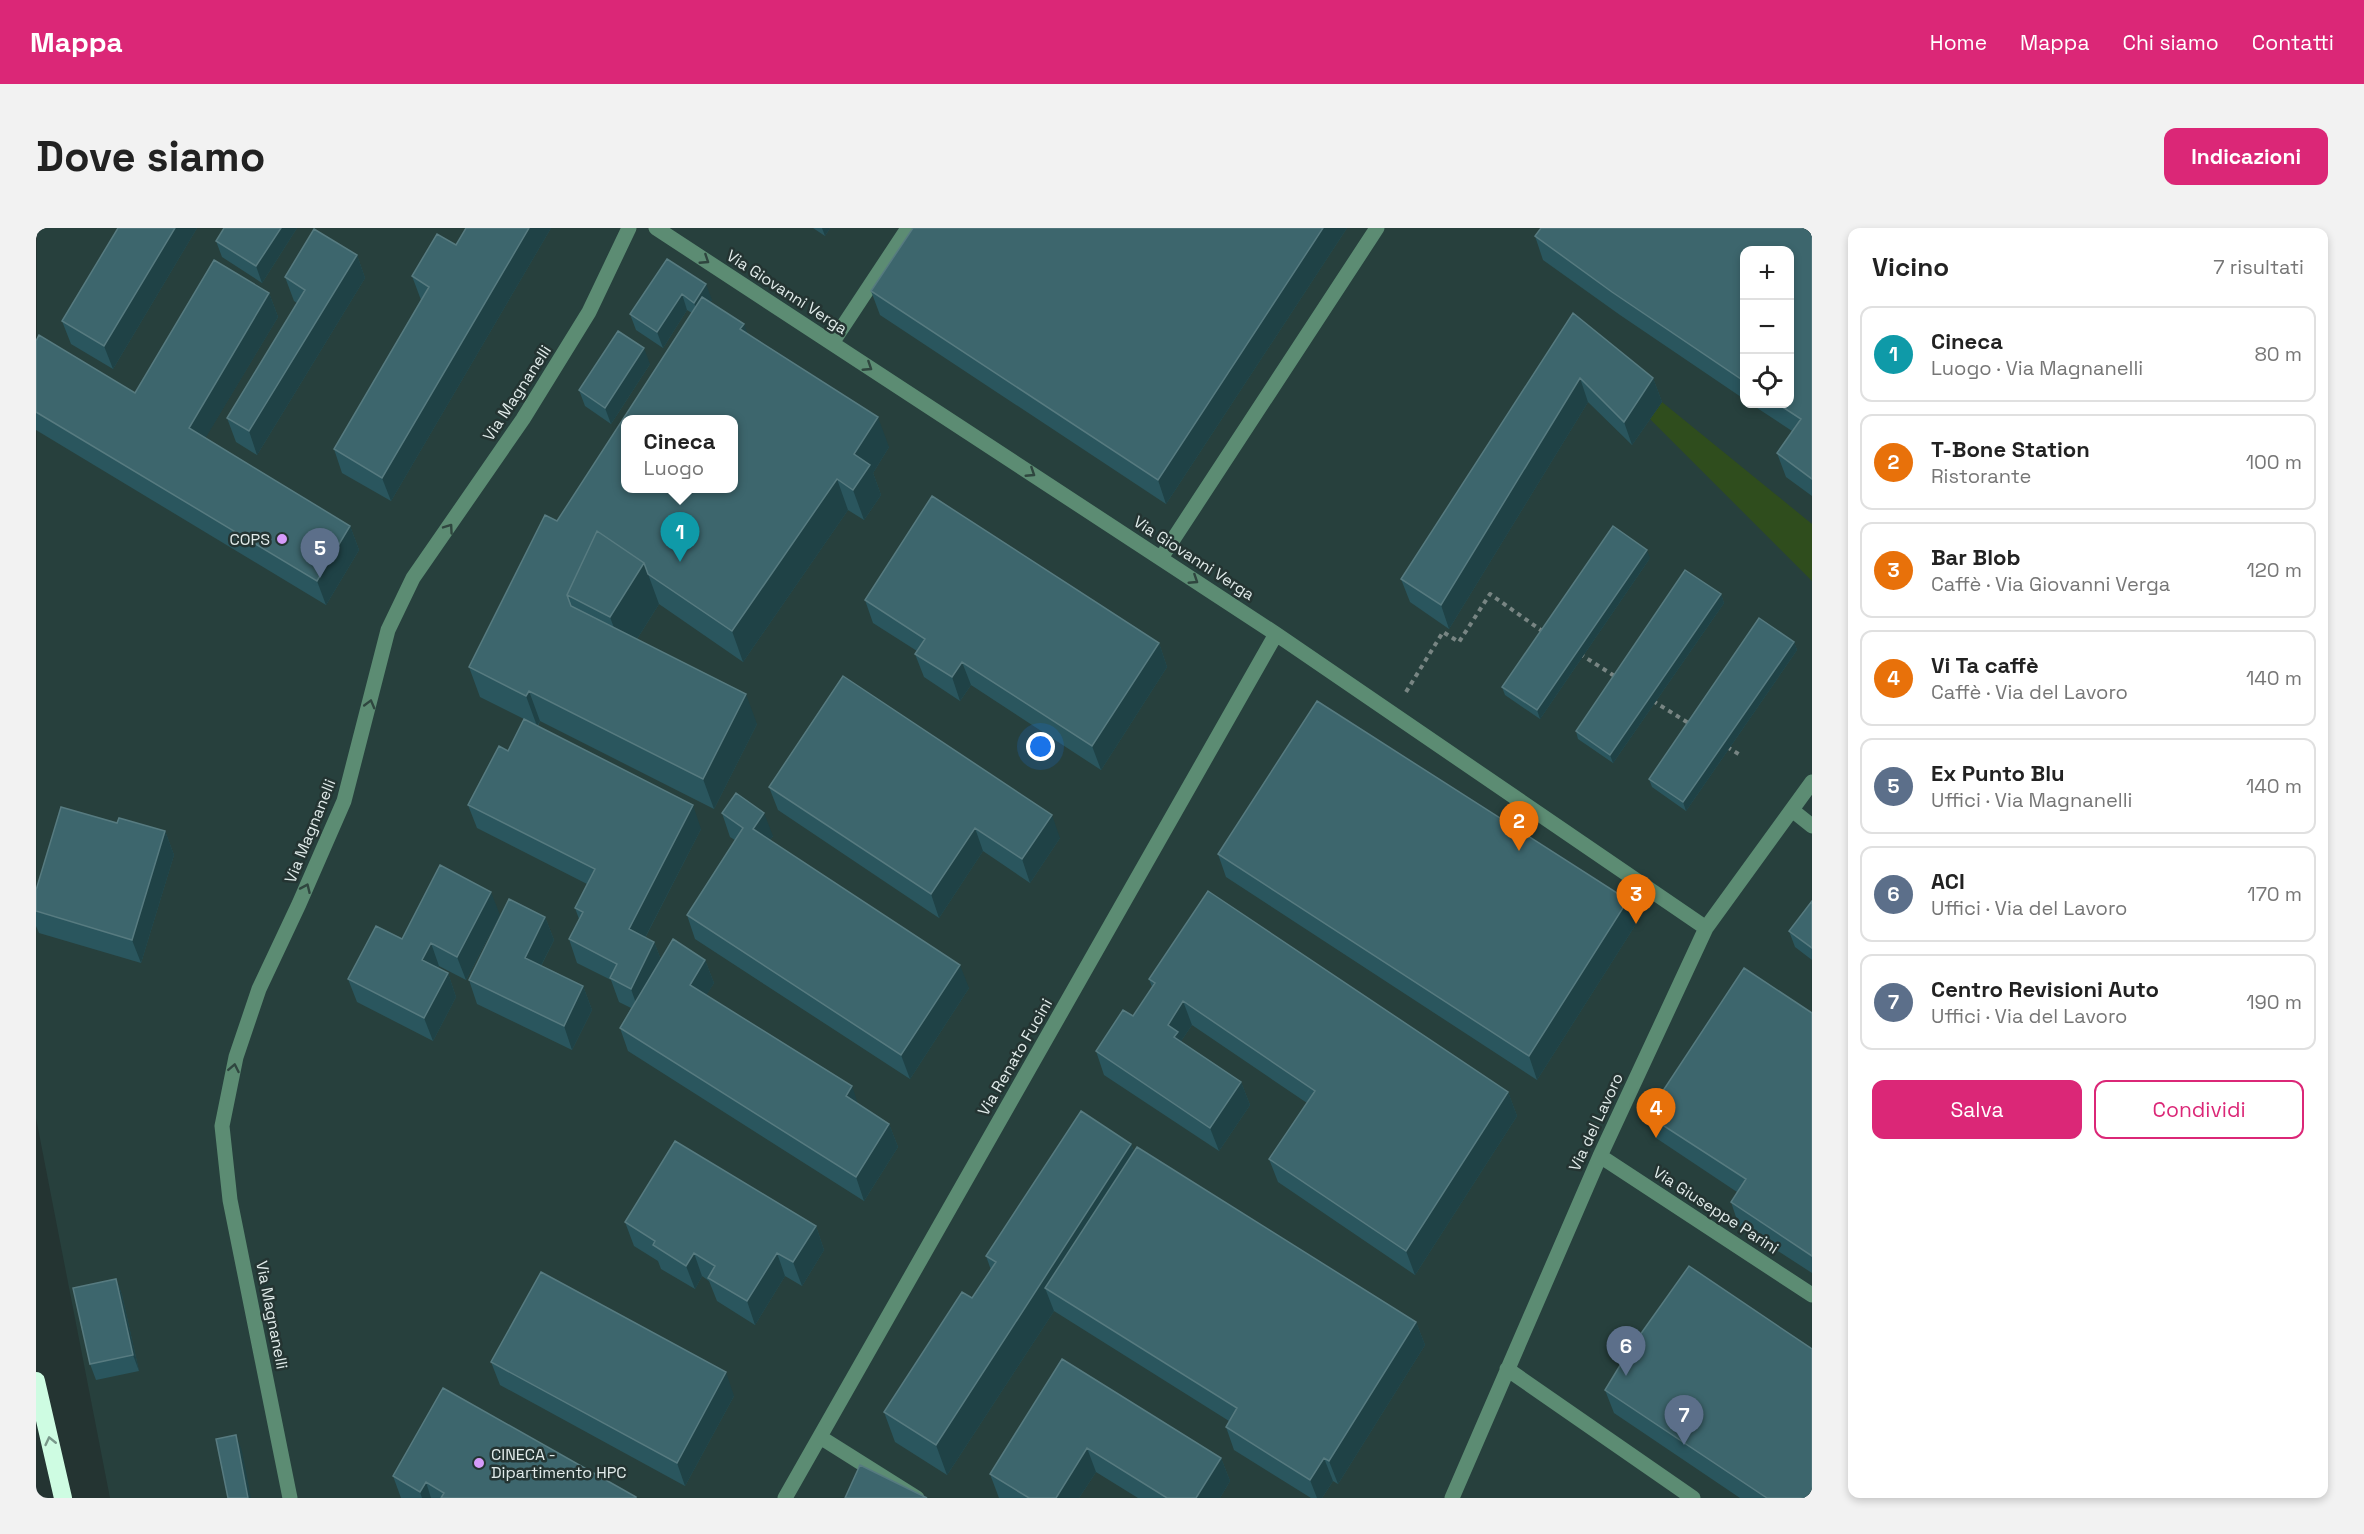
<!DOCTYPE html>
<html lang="it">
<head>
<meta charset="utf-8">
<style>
	:root { --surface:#fff; --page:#f2f2f2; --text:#222; --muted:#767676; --line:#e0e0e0; --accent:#db2777 }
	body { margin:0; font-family:"Space Grotesk",sans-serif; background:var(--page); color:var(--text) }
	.controls { position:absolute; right:18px; top:18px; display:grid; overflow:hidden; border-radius:12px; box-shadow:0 3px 9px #0003 }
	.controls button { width:54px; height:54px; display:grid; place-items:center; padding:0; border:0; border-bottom:2px solid var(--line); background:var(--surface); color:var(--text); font:30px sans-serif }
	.you { position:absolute; left:1005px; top:519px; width:21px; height:21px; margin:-15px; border:4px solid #fff; border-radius:50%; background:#1a73e8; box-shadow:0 0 0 9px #1a73e833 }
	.badge { display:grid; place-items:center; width:39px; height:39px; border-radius:50%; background:var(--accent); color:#fff; font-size:20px; font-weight:700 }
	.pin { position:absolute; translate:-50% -50px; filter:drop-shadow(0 2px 3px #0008) }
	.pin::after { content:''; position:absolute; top:32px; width:21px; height:18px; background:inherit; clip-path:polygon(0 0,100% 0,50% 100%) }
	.popup { position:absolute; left:585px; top:187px; width:117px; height:78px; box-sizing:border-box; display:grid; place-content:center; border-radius:12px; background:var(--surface); filter:drop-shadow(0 2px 4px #0005); font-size:20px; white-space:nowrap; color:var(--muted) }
	.popup b { font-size:22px; color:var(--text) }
	.popup::after { content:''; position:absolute; left:50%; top:100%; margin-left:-12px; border:12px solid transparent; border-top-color:var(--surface) }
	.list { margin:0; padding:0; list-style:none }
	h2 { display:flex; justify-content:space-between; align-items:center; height:78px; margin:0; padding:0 24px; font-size:26px }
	h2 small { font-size:20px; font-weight:400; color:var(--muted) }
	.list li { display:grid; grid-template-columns:39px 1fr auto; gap:18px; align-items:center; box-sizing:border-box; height:96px; margin:0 12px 12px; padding:0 12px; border:2px solid var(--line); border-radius:12px }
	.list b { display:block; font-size:22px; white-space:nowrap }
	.list p { margin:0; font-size:20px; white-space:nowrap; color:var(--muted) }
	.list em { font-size:20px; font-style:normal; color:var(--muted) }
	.actions { display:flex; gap:12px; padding:18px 24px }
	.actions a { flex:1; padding:14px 0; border:2px solid var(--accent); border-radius:12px; text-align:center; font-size:21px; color:var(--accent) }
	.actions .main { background:var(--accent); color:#fff }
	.icon { flex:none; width:33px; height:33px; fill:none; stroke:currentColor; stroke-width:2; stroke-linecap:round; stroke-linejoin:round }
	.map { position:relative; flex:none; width:1776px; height:1270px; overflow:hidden; border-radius:12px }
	header { display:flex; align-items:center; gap:36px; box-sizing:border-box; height:84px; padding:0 30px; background:var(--accent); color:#fff }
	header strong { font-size:28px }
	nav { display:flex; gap:33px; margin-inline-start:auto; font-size:21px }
	.intro { display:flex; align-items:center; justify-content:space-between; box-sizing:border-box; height:144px; padding:0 36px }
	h1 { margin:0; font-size:42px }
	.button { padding:15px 27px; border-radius:12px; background:var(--accent); color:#fff; font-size:21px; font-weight:700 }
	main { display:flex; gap:36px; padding:0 36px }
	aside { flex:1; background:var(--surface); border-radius:12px; box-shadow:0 3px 9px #0003 }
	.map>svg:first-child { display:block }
</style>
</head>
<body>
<header>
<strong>Mappa</strong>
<nav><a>Home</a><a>Mappa</a><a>Chi siamo</a><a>Contatti</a></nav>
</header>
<div class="intro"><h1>Dove siamo</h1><a class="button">Indicazioni</a></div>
<main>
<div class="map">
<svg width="1776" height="1270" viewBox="0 0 1776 1270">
	<rect width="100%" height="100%" fill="#243432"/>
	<path fill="#27403d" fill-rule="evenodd" d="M1 0H1776V1270H74L0 890ZM1708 22H1754V176H1708ZM590 192H698V260H590Z"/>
	<path fill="#2f4d1d" d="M1626 174 1776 296V353L1614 191Z"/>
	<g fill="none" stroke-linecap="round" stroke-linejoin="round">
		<path stroke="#788583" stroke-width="4" stroke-dasharray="4.5 4.5" stroke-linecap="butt" d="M1544 426 1580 449
			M1370 464 1407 404 1423 414 1454 366 1509 405
			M1617 473 1654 496
			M1691 519 1706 528"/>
		<path stroke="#5c8c73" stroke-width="15" d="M620 0 1240 406 1670 700
			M796 115 872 0
			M1125 330 1341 0
			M1756 582 1776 598
			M1564 928 1776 1067
			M1471 1141 1657 1270
			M784 1209 881 1270
			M254 1270 194 972 186 898 200 829 223 761 263 676 308 573 352 402 377 350 487 191 553 84 593 0
			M749 1270 1240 406
			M1416 1270 1564 928 1670 700 1776 554"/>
		<path stroke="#cefce2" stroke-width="18" d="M0 1153 27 1270"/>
	</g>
	<path fill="#2a565e" d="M82 0H161L77 141 35 116 26 93Z
		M261 0 226 55 186 29 180 13Z
		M430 0H515L355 273 306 245 298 221 385 72 376 48 420 17Z
		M777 0H794L789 8Z
		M1311 0 1130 276 844 87 835 63Z
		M1776 0V268L1750 249 1741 225 1756 203 1715 176H1754L1708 22V171L1584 87 1507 32 1499 8Z
		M321 27 329 50 221 227 200 214 191 190 261 75 258 73 249 49Z
		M631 31 676 72 674 74 712 106 853 219 837 245 845 267 828 292 812 282 707 434 623 376 601 411 721 496 678 581 504 493 502 498 665 601 609 710 618 714 625 732H669L678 755 670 767 822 876 853 896 862 919 828 973 592 823 584 800 595 780 583 774 575 752 541 735 533 711 543 691 539 680 551 656 441 600 432 577 472 523 488 491 444 469 433 439 521 293 656 85 651 82 627 120 600 102 594 86Z
		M233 65 242 89 169 210 314 298 323 322 290 377 0 202V113L99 165Z
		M1537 85 1617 150 1626 174 1596 217 1552 174 1413 401 1374 374 1365 351Z
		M614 136 575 196 549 178 543 162Z
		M1614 330 1504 491 1469 467 1466 459Z
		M1685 366 1688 375 1577 535 1542 511 1540 503Z
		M829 372 1123 415 1131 439 1065 542 935 457 924 473 888 449 879 426 881 423 837 395Z
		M1758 414 1761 422 1650 583 1616 559 1613 551Z
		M733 559 1024 610 994 655 947 623 903 690 742 582Z
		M686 585 737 608 734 612 933 760 874 851 659 711 651 687 699 612 694 609Z
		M81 595 129 603 138 627 105 735 3 705 0 698V662Z
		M1182 626 1600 696 1501 852 1190 649Z
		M1776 673V732L1759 719 1753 703Z
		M464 687 430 752 403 738 402 740 412 745 420 769 397 813 321 774 312 751 366 711Z
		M509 689 518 712 505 738 547 758 556 782 536 822 441 776 433 752Z
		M1113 751 1472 864 1481 888 1379 1047 1242 954 1233 931 1271 875 1156 797 1145 813 1146 814 1205 854 1214 877 1183 923 1068 847 1060 823 1097 788 1116 759Z
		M1776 785V1045L1703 998 1695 974 1701 964 1620 910 1611 887Z
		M1095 916 1098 924 1380 1094 1389 1117 1302 1256 1297 1253 1286 1270H1275L1198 1222 1190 1199 1193 1193 1018 1083 911 1247 859 1214 848 1184 936 1070 955 1042 950 1028Z
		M589 994 780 998 788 1022 766 1058 749 1048 719 1097 681 1073 673 1053 666 1048 659 1061 625 1041 622 1033 598 1018Z
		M80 1051 86 1067 103 1143 60 1152 54 1136Z
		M1026 1131 1185 1230 1194 1253 1184 1270H1102L1060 1244 1043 1270H963L954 1246Z
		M455 1134 698 1168 649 1258 464 1157Z
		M1569 1162 1776 1270H1704L1578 1185Z
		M357 1248 600 1270H365Z"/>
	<path fill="#1f4246" d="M139 0H161L77 141 68 118Z
		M245 0H261L226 55 220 38Z
		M493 0H515L355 273 346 250Z
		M786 0H794L789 8Z
		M1287 0H1311L1130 276 1122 252Z
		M321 27 329 50 221 227 213 203Z
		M670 56 676 72 664 91 658 75Z
		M233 65 242 89 161 224 153 200Z
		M646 66 651 82 627 120 621 104Z
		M708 96 719 126 704 101Z
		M608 120 614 136 575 196 569 180Z
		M1544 150 1552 174 1413 401 1405 377Z
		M1617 150 1626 174 1596 217 1588 194Z
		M842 189 853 219 837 245 845 267 828 292 817 262 818 226Z
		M801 251 812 282 707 434 696 403Z
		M314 298 323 322 290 377 281 353Z
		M1611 322 1614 330 1504 491 1501 482Z
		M608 335 623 376 589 430 574 389Z
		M1685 366 1688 375 1577 535 1574 527Z
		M1758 414 1761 422 1650 583 1647 574Z
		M1123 415 1131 439 1065 542 1056 518Z
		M926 434 935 457 924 473 916 449Z
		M493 463 504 493 501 498 490 468Z
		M710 466 721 496 678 581 667 551Z
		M657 577 665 601 601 725 593 701Z
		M728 585 737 608 725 624 717 601Z
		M1016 587 1024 610 994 655 986 631Z
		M939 600 947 623 903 690 895 666Z
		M129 603 138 627 105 735 96 712Z
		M455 664 464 687 430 752 421 729Z
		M1592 672 1600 696 1501 852 1493 828Z
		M509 689 518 712 497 753 489 730Z
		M618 714 627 737 603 784 595 761Z
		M395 715 403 738 394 755 386 732Z
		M669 732 678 755 662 780 654 757Z
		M924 737 933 760 874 851 865 827Z
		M412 745 420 769 397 813 388 790Z
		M547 758 556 782 536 822 528 798Z
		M1147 773 1156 797 1145 813 1151 827 1141 818 1132 797Z
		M1205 854 1214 877 1183 923 1174 900Z
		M816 858 824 882 810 868Z
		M1472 864 1481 888 1379 1047 1370 1023Z
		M853 896 862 919 828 973 820 949Z
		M1095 916 1106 946 1009 1060 1018 1083 911 1247 900 1217Z
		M780 998 788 1022 766 1058 757 1034Z
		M658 1025 666 1048 659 1061 650 1038Z
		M741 1025 749 1048 719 1097 711 1073Z
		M80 1051 86 1067 103 1143 97 1127Z
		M1380 1094 1389 1117 1302 1256 1293 1233Z
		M690 1144 698 1168 649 1258 641 1235Z
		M200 1207 206 1223 215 1270H212Z
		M1051 1220 1060 1244 1043 1270H1020Z
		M1185 1230 1194 1253 1184 1270H1160Z
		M1288 1230 1297 1253 1286 1270H1281L1274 1252Z
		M390 1254 395 1270H386L384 1264Z"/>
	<path fill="#3d666d" stroke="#577b80" stroke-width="1.5" fill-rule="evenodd" d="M82 0H139L68 118 26 93Z
		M188 0H245L220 38 180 13Z
		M430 0H493L346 250 298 221 393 59 376 48 401 6 420 17Z
		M877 0H1287L1122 252 835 63Z
		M1505 0H1776V251L1741 225 1765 191 1742 176H1754V22H1708V153L1576 64 1499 8Z
		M278 1 321 27 213 203 191 190 269 62 249 49Z
		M631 31 670 56 658 75 646 66 621 104 594 86Z
		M178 32 233 65 153 200 314 298 281 353 0 184V113L3 107 99 165Z
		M666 69 708 96 704 101 842 189 818 226 834 237 817 262 801 251 696 403 612 346 608 335 561 303 531 367 535 378 710 466 667 551 493 463 490 468 433 439 509 287 521 293ZM590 192H698V261H590Z
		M1537 85 1617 150 1588 194 1544 150 1405 377 1365 351Z
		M582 103 608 120 569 180 543 162Z
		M896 268 1123 415 1056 518 926 434 916 449 879 426 889 411 829 372Z
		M1577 298 1611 322 1501 482 1466 459Z
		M561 303 608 335 574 389 531 367Z
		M1649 342 1685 366 1574 527 1540 503Z
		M1723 390 1758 414 1647 574 1613 551Z
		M807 448 1016 587 986 631 939 600 895 666 733 559Z
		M1281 473 1592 672 1493 828 1182 626Z
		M488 491 657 577 593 701 618 714 595 761 574 750 581 736 533 711 547 684 539 680 559 641 432 577 463 518 472 523Z
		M700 565 728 585 717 601 924 737 865 827 651 687 707 600 686 585Z
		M25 579 81 595 83 590 129 603 96 712 0 683V662Z
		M404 637 455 664 421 729 395 715 386 732 412 745 388 790 312 751 340 698 366 711Z
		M1172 663 1472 864 1370 1023 1233 931 1279 863 1147 773 1132 797 1142 804 1138 809 1205 854 1174 900 1060 823 1087 782 1097 788 1119 755 1113 751Z
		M473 671 509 689 489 730 547 758 528 798 433 752Z
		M1776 673V720L1753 703Z
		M637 711 669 732 654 757 816 858 810 868 853 896 820 949 584 800Z
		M1708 740 1776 785V1028L1695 974 1710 951 1611 887Z
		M1045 883 1095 916 900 1217 848 1184 926 1064 936 1070 960 1034 950 1028Z
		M639 913 780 998 757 1034 741 1025 711 1073 672 1050 679 1038 658 1025 650 1038 617 1017 619 1013 589 994Z
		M1101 919 1380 1094 1293 1233 1288 1230 1274 1252 1190 1199 1201 1180 1009 1060Z
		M1653 1038 1776 1121V1270H1731L1569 1162 1594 1121Z
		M505 1044 690 1144 641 1235 455 1134Z
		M80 1051 97 1127 54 1136 37 1060Z
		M1026 1131 1185 1230 1160 1270H1131L1051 1220 1020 1270H993L954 1246Z
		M407 1160 600 1269V1270H405L408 1265 390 1254 384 1264 357 1248Z
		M200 1207 212 1270H192L180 1211Z
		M824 1237 891 1270H809Z"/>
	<defs><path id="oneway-chevron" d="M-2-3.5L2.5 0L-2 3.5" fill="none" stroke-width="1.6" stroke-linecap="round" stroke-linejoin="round" transform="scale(1.5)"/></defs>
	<g stroke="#2f463f">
		<use href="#oneway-chevron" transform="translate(669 32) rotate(33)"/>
		<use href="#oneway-chevron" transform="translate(832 139) rotate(33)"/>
		<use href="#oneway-chevron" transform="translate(995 245) rotate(33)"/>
		<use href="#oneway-chevron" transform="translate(413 300) rotate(-55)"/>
		<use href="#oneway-chevron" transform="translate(1158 352) rotate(33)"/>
		<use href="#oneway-chevron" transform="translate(334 476) rotate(-75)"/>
		<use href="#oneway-chevron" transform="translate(270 660) rotate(-66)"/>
		<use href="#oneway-chevron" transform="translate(198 840) rotate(-79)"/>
	</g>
	<use stroke="#79988a" href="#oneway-chevron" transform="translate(14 1213) rotate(-103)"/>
	<g fill="#d69bfa" stroke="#243432" stroke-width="2">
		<circle cx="246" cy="311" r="6"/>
		<circle cx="443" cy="1235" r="6"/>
	</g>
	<g text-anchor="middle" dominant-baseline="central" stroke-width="5" stroke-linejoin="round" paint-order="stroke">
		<g font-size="16" fill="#e1ebea" stroke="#243432">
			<text transform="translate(751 64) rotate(33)">Via Giovanni Verga</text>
			<text transform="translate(481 165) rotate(-57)">Via Magnanelli</text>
			<text transform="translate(1158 330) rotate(33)">Via Giovanni Verga</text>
			<text transform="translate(274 603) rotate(-68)">Via Magnanelli</text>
			<text transform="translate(979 829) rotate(-60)">Via Renato Fucini</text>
			<text transform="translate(1560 894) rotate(-65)">Via del Lavoro</text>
			<text transform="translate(1680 982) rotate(33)">Via Giuseppe Parini</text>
			<text transform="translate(236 1087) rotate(79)">Via Magnanelli</text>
		</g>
		<g font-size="16" fill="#e1ebea" stroke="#243432" text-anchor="end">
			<text x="234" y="311">COPS</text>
			<text x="455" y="1226" text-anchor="start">CINECA -<tspan x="455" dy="18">Dipartimento HPC</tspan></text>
		</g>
	</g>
</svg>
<div class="controls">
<button>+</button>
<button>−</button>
<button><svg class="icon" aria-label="locate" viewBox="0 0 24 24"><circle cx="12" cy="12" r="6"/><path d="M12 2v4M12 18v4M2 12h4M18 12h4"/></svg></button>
</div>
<div class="you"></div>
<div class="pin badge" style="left:644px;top:334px;background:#0f9aa8">1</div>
<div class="popup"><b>Cineca</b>Luogo</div>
<div class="pin badge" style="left:1483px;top:623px;background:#e8710a">2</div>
<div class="pin badge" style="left:1600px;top:696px;background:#e8710a">3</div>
<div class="pin badge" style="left:1620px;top:910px;background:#e8710a">4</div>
<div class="pin badge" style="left:284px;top:350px;background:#5c6f8a">5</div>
<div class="pin badge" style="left:1590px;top:1148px;background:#5c6f8a">6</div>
<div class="pin badge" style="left:1648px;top:1217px;background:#5c6f8a">7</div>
</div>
<aside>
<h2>Vicino<small>7 risultati</small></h2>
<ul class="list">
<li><span class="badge" style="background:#0f9aa8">1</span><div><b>Cineca</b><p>Luogo · Via Magnanelli</p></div><em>80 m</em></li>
<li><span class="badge" style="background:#e8710a">2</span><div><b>T-Bone Station</b><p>Ristorante</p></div><em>100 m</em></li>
<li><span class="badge" style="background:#e8710a">3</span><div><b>Bar Blob</b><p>Caffè · Via Giovanni Verga</p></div><em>120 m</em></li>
<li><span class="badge" style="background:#e8710a">4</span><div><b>Vi Ta caffè</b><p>Caffè · Via del Lavoro</p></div><em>140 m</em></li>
<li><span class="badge" style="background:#5c6f8a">5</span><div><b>Ex Punto Blu</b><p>Uffici · Via Magnanelli</p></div><em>140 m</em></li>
<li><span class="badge" style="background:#5c6f8a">6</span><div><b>ACI</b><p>Uffici · Via del Lavoro</p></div><em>170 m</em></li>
<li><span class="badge" style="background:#5c6f8a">7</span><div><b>Centro Revisioni Auto</b><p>Uffici · Via del Lavoro</p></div><em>190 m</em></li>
</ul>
<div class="actions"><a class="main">Salva</a><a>Condividi</a></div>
</aside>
</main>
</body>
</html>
